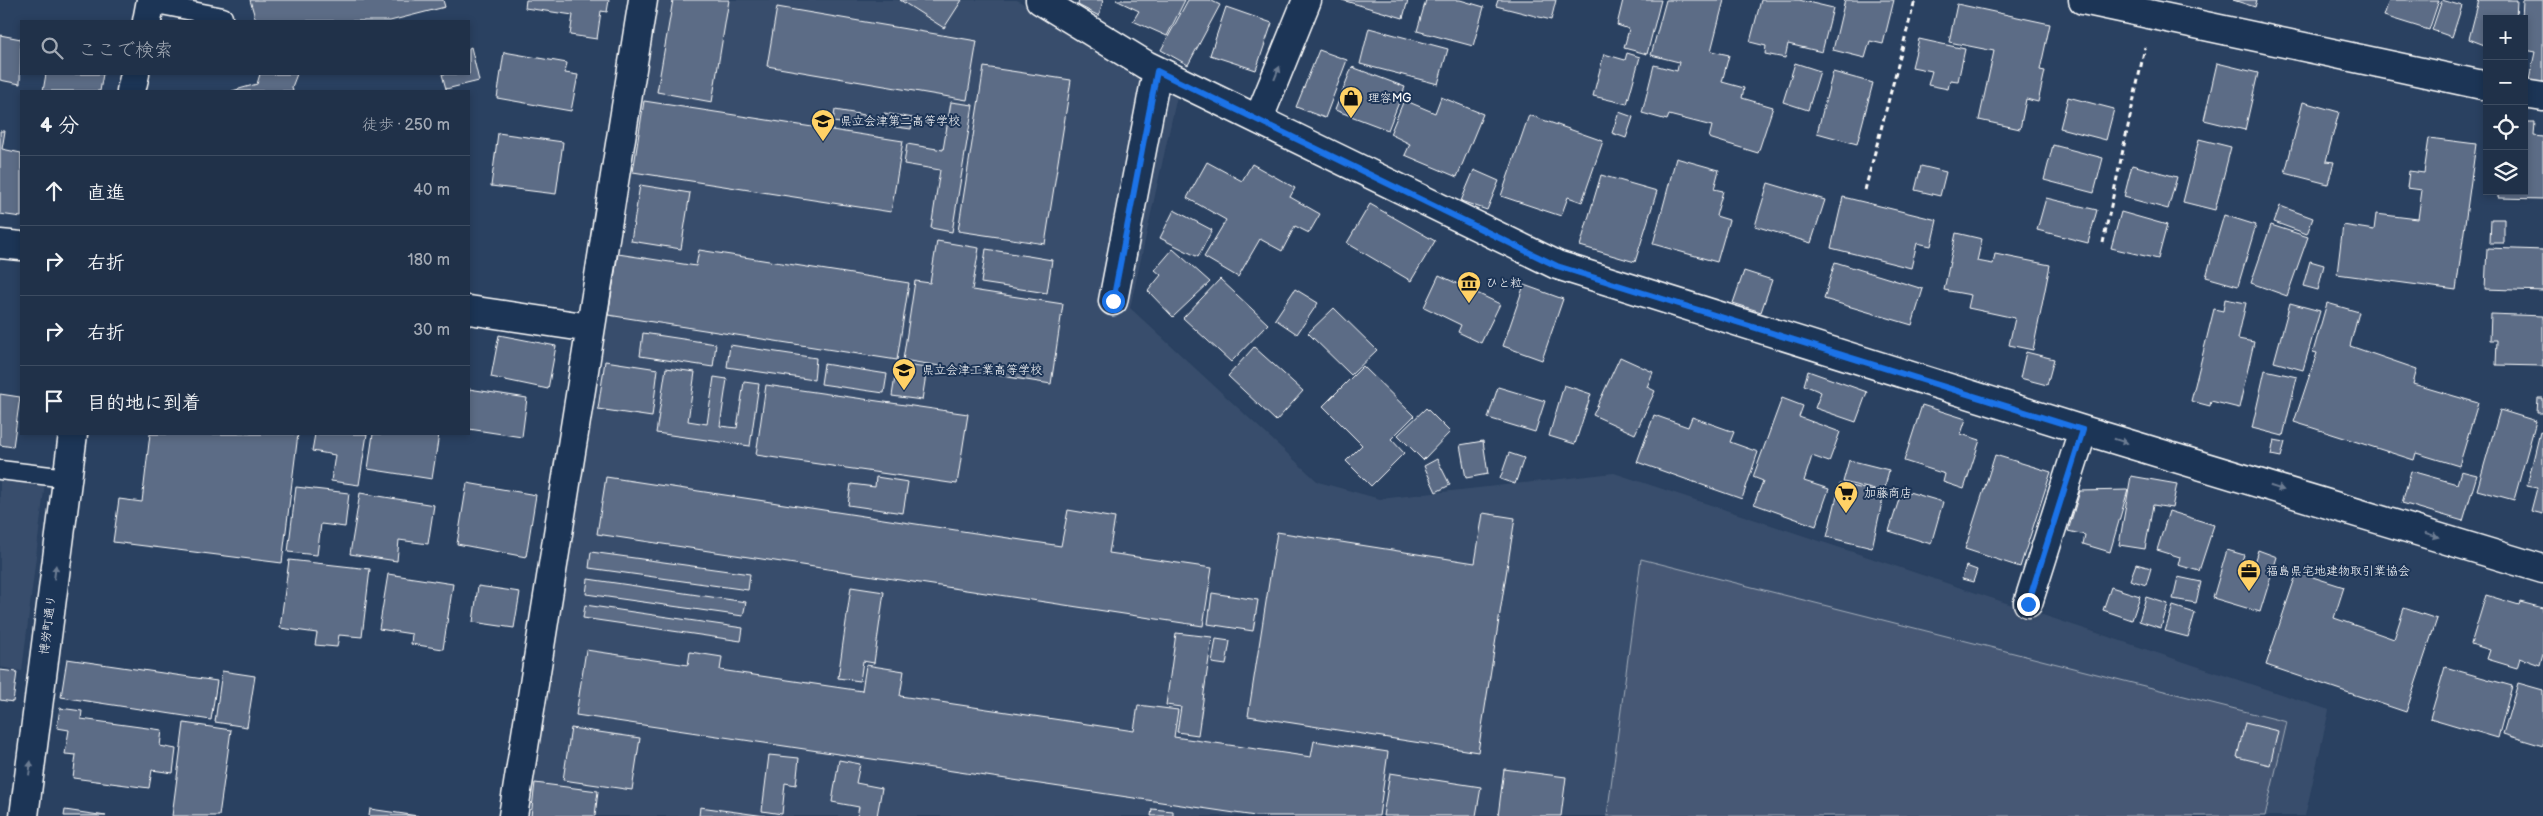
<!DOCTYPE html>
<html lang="ja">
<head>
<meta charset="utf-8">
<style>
	:root { --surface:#203149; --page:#283950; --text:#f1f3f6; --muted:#a2a9b4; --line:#3d4c61 }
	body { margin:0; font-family:"Balsamiq Sans","Klee One",sans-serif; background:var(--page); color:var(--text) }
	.controls { position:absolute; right:15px; top:15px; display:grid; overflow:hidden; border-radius:0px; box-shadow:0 2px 8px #0003 }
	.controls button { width:45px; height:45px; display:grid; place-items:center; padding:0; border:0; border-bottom:1px solid var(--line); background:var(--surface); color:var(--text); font:25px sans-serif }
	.stop { position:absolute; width:15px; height:15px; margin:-11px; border:4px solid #1a73e8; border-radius:50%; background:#fff }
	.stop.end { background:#1a73e8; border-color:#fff; box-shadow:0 1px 5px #0008 }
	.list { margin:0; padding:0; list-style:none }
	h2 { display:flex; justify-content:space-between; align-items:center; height:65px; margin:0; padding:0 20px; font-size:21px }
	h2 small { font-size:16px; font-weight:400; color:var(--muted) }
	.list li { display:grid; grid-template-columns:32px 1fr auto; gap:15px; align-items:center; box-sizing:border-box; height:70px; padding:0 20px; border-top:1px solid var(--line) }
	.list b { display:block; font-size:19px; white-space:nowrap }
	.list em { font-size:16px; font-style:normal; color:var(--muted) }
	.icon { flex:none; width:28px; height:28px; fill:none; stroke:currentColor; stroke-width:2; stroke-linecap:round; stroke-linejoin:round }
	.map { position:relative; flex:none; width:2543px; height:816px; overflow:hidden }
	.search { position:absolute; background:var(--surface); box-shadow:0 2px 8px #0003; left:20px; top:20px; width:450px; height:55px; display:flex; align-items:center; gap:12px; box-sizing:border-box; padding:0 18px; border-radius:0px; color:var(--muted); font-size:19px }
	.panel { position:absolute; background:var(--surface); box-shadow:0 2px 8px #0003; left:20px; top:90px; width:450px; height:345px; border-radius:0px }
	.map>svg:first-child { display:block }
</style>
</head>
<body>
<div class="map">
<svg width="2543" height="816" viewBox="0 0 2543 816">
	<rect width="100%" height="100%" fill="#2a4161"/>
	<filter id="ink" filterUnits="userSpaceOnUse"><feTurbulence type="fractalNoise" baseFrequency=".02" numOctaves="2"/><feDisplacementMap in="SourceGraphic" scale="10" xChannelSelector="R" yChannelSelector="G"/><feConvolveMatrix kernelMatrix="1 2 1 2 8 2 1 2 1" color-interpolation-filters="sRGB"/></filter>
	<g filter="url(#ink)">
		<path fill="#394e6c" d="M651 0H1017L1177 96 1130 308 1318 482 1380 499 1614 473 2329 710 2305 816H519Z
			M0 467 46 474 22 671 0 667Z"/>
		<path fill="#465975" stroke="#a2acba" d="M1641 559 2287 722 2265 816H1607Z"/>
		<path fill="#5b6c86" stroke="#fff" d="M250 0H443L445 7 390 21H256Z
			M526 0H609L607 12 601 11 597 39 570 35 573 15 525 8Z
			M673 0H729L712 102 657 92Z
			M900 0H962L944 28Z
			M1079 0H1103L1099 16 1078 5Z
			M1116 0H1185L1167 36 1133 21 1139 11Z
			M1188 0H1210L1220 5 1188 65 1161 50Z
			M1342 0H1408L1403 18Z
			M1426 0H1460L1484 7 1473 46 1417 31Z
			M1498 0H1556L1551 20 1496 6Z
			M1623 0H1661L1647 54 1624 48 1629 29 1617 25Z
			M1666 0H1724L1711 51 1729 55 1722 82 1744 88 1742 98 1773 107 1758 153 1709 138 1712 126 1669 115 1667 120 1642 113 1654 65 1677 71 1679 62 1651 55Z
			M1761 0H1799L1833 8 1822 52 1788 44 1785 58 1765 54 1766 46 1750 42Z
			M1845 0H1894L1883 44 1870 41 1865 58 1833 50Z
			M2233 0H2257L2255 7Z
			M2389 0H2439L2429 30 2384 16Z
			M2442 0 2462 6 2452 37 2432 30Z
			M2479 0H2517L2516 19H2487V46L2469 39Z
			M2523 0H2543V83L2529 80 2535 52 2524 50V19H2522Z
			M1957 4 2050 24 2040 70 2045 71 2038 102 2026 99 2020 129 1979 120 1994 51 1949 42Z
			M777 7 977 41 967 100 767 66Z
			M1226 7 1272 23 1256 70 1210 55Z
			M1369 28 1448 49 1438 84 1360 64Z
			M0 35 21 39 20 84 0 80Z
			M1919 39 1965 49 1958 81 1950 80 1948 89 1928 85 1932 71 1912 67Z
			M471 47 479 81 446 89 442 74H469V48Z
			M1319 50 1347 60 1325 118 1296 107Z
			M504 52 567 63 565 73 578 75 571 111 497 98Z
			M1627 53 1640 57 1627 104 1593 96 1604 54 1625 60Z
			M1795 63 1820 71 1808 110 1783 102Z
			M2217 63 2258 73 2245 130 2204 120Z
			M984 67 1071 80 1045 244 958 231Z
			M1352 67 1405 87 1388 130 1335 110Z
			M1833 72 1873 83 1857 144 1817 133Z
			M46 74H103L100 91H43Z
			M260 74H297L292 87 293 91H232L257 84Z
			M1441 97 1483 114 1457 177 1405 155 1410 144 1390 134 1404 100 1435 113Z
			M2068 97 2114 109 2106 140 2060 128Z
			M644 101 903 141 891 212 633 172Z
			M951 102 973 105 952 232 931 228 940 170 904 164 907 144 943 150Z
			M2303 102 2339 112 2326 161 2334 162 2328 184 2285 173Z
			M835 110 865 115 863 126 833 122Z
			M1619 112 1633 117 1626 138 1612 133Z
			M884 113 913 118 911 129 882 125Z
			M1529 115 1603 141 1582 202 1568 197 1561 216 1501 196Z
			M2524 122H2535L2534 136 2543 137V199L2498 198V191H2524Z
			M0 131H5L2 149 21 153V217L0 214Z
			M498 133 563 142 556 194 491 186Z
			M2429 138 2476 144 2456 290 2337 274 2343 225 2374 230 2376 214 2418 219 2422 190 2407 188 2409 171 2424 173Z
			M2199 139 2231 147 2215 210 2183 202Z
			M2053 145 2103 158 2094 193 2044 180Z
			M1676 158 1719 170 1714 189 1723 191 1716 216 1729 220 1717 262 1653 244Z
			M1207 162 1242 181 1252 164 1295 188 1290 197 1320 214 1309 233 1295 226 1282 251 1260 239 1238 277 1204 257 1226 220 1187 198Z
			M2132 165 2177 177 2168 209 2124 197Z
			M1921 166 1946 172 1940 196 1915 190Z
			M1474 170 1499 181 1487 210 1461 201Z
			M1601 175 1657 191 1635 262 1580 246Z
			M1768 183 1825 200 1811 243 1755 226Z
			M640 185 690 193 681 249 631 241Z
			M1843 197 1937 220 1931 246 1917 243 1911 268 1831 248Z
			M2046 198 2097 210 2088 243 2037 230Z
			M1370 204 1435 241 1411 281 1347 243Z
			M2280 206 2313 218 2307 234 2274 222Z
			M1174 210 1212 230 1198 257 1160 238Z
			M2121 212 2167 225 2158 259 2111 248Z
			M2224 215 2256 225 2238 286 2206 277Z
			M2491 219H2504V243H2490Z
			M2271 225 2308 237 2287 296 2251 283Z
			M1956 233 1982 239 1977 261 1993 264 1995 254 2050 265 2033 350 2009 345 2015 318 1968 308 1971 295 1944 290Z
			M937 241 979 248 972 290 1063 304 1051 384 903 360 915 281 930 283Z
			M2487 248 2543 250V291L2485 289Z
			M986 249 1052 260 1047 293 981 283Z
			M1173 249 1210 282 1173 317 1148 291 1161 275 1155 270Z
			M699 250 909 283 897 360 608 315 618 254 696 266Z
			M2310 261 2324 265 2318 290 2303 286Z
			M1835 262 1923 289 1912 325 1824 299Z
			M1744 271 1772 280 1761 312 1733 303Z
			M1439 275 1500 304 1481 343 1458 332 1461 325 1424 307Z
			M1220 279 1268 324 1231 362 1183 318Z
			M1524 285 1563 299 1542 360 1503 346Z
			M1295 289 1318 303 1297 334 1275 319Z
			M2225 299 2246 303 2238 339 2254 342 2239 408 2211 401 2210 406 2191 401 2214 309 2223 311Z
			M2290 303 2320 311 2303 370 2274 362Z
			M2327 303 2359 312 2350 346 2417 369 2413 384 2478 403 2459 466 2416 453 2414 460 2294 422 2317 353 2313 352Z
			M1334 308 1377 350 1351 375 1308 333Z
			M2491 314 2543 316V366L2496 365 2497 340H2490Z
			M643 333 716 344 713 367 640 356Z
			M499 335 556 346 548 389 491 377Z
			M730 345 816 358 814 380 727 367Z
			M1254 347 1303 391 1276 421 1228 376Z
			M2026 352 2054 359 2047 385 2020 378Z
			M1620 357 1653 372 1647 387 1655 391 1635 434 1593 415Z
			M605 361 658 369 652 417 598 409Z
			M824 364 887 374 884 393 821 384Z
			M897 364 927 368 922 400 892 396Z
			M1363 366 1414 416 1391 439 1404 453 1371 486 1346 461 1362 445 1323 406Z
			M666 368 695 372 688 421 707 424 714 377 727 379 720 426 737 428 744 382 759 384 750 446 656 433Z
			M2265 370 2297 377 2283 436 2252 428Z
			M1808 371 1867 392 1856 422 1815 408 1821 392 1804 385Z
			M766 385 968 414 957 484 756 455Z
			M1564 385 1591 394 1575 444 1549 436Z
			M1498 387 1545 401 1535 432 1488 418Z
			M469 389 527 398 522 437 469 429Z
			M0 394 20 397 13 447 0 445Z
			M1782 398 1803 406 1799 417 1840 432 1829 462 1812 456 1804 481 1829 489 1816 526 1754 504 1763 481 1753 477Z
			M2538 398H2543V413H2537Z
			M1922 405 1966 419 1961 434 1980 440 1964 489 1943 482 1945 474 1904 461Z
			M1426 408 1450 432 1423 460 1398 435Z
			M2500 410 2536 421 2514 500 2477 490Z
			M1654 415 1688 427 1692 417 1734 432 1730 442 1758 452 1742 499 1637 462Z
			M2540 432 2543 433V514L2531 511 2537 488 2527 486Z
			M150 434H298L282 563 113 542 119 499 142 502Z
			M315 434H367L359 485 331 481 335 455 312 451Z
			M373 434H439L432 479 368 469Z
			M2274 440 2285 442 2281 457 2271 455Z
			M1483 441 1488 474 1466 478 1460 445Z
			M1509 453 1524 458 1515 484 1500 479Z
			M1995 455 2051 472 2020 567 1965 549Z
			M1437 459 1450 485 1436 492 1424 466Z
			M1849 460 1889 470 1884 492 1843 482Z
			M2411 471 2457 484 2461 471 2477 475 2463 521 2402 503Z
			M2131 476 2177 484 2172 508 2153 505 2145 549 2119 545Z
			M606 477 1061 546 1068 510 1115 518 1109 553 1212 568 1203 626 597 534Z
			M876 477 908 482 903 513 848 505 851 484 875 487Z
			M467 483 536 495 526 557 457 544Z
			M1840 484 1884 493 1872 548 1827 537Z
			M296 487 349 493 345 527 321 524 317 555 288 552Z
			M1902 490 1943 502 1931 544 1889 531Z
			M2128 490 2110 552 2083 544 2085 535 2068 531 2080 491Z
			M360 493 434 505 428 544 399 540 397 561 350 554Z
			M2169 511 2214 525 2199 571 2178 565 2180 557 2157 550Z
			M1483 513 1515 518 1478 752 1248 716 1277 532 1475 563Z
			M2227 550 2244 555 2241 563 2253 566 2258 550 2277 557 2260 612 2213 598Z
			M591 552 750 574 748 590 589 568Z
			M289 560 370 569 362 637 339 635 337 647 315 645 317 633 280 628Z
			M2136 564 2151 568 2146 585 2130 580Z
			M1966 566 1977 570 1973 582 1962 579Z
			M2297 572 2344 587 2334 618 2394 639 2404 608 2437 619 2406 712 2266 665Z
			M388 574 453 584 443 649 411 644 412 634 379 629Z
			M2178 577 2201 582 2196 603 2173 599Z
			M588 579 746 602 743 616 586 594Z
			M478 586 520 592 514 628 473 622Z
			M851 587 884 592 874 663 863 661 860 681 838 678Z
			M2111 587 2140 596 2132 620 2103 610Z
			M1212 593 1258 600 1253 631 1208 624Z
			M2486 595 2519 605 2520 602 2543 608V653L2540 665 2520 658 2517 668 2487 659 2490 650 2471 644Z
			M2146 597 2168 604 2161 628 2139 621Z
			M585 605 743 628 741 641 583 618Z
			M2173 606 2195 613 2188 637 2165 631Z
			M1176 633 1212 637 1198 735 1177 732 1181 707 1166 705Z
			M1216 639 1230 641 1226 665 1212 663Z
			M586 650 688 665 690 652 722 657 720 670 862 691 866 665 904 671 900 696 1134 731 1138 705 1178 710 1174 737 1311 757 1314 741 1388 752 1379 816H1255L576 715Z
			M67 659 217 681 211 720 61 697Z
			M2445 667 2512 686 2498 738 2430 718Z
			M0 670 17 672 13 702 0 700Z
			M222 671 255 676 247 727 215 722Z
			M2518 683 2543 690V746L2503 734Z
			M60 708 82 711 81 719 162 730 160 746 176 749 173 773 152 770 149 788 73 778 76 755 65 754 69 730 57 728Z
			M184 723 231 730 219 816H172Z
			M2245 723 2278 731 2270 765 2237 757Z
			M571 728 640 738 632 790 563 780Z
			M769 755 799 758 796 785 785 783 782 814 762 811Z
			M839 760 860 764 856 783 882 788 877 816H857L859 807 832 802Z
			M1504 769 1566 777 1561 816H1498Z
			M1390 773 1481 787 1476 816H1383Z
			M535 783 598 791 595 816H531Z
			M700 807 765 816H699Z
			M370 809 418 816H369Z
			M1152 809 1173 811V816H1151Z
			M65 810 106 816H64Z"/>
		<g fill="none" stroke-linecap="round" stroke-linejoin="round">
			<g stroke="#fff" stroke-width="21">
				<path id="service" d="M151 3 223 17
					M0 470 67 478"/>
			</g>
			<g stroke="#fff" stroke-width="31">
				<path id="minor" d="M1040 0 1146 65 1557 265 2083 430 2543 569
					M2083 0 2487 86
					M147 21 151 0
					M131 91 135 74
					M2524 94 2543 97
					M1259 118 1307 0
					M0 244 21 246
					M1113 301 1157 71
					M469 310 590 328
					M2028 603 2083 430
					M24 816 73 434
					M513 816 643 0"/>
			</g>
			<path stroke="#fff" stroke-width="3" stroke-dasharray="5 4" stroke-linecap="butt" d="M1865 190 1915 0
				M2103 243 2145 47"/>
			<use href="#service" stroke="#1d3557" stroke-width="18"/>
			<use href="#minor" stroke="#1d3557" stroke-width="28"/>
		</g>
		<defs><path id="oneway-solid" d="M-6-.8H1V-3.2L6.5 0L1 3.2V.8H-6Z" transform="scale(1.25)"/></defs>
		<g fill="#6c7c92">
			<use href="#oneway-solid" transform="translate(1277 73) rotate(-68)"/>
			<use href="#oneway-solid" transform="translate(2121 441) rotate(17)"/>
			<use href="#oneway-solid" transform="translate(2277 488) rotate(17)"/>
			<use href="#oneway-solid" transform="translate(2432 535) rotate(17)"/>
			<use href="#oneway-solid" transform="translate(55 572) rotate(-83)"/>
			<use href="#oneway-solid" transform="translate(30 768) rotate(-83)"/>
		</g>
	</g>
	<g fill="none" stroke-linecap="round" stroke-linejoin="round" filter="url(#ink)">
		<path stroke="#1a73e8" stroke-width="6" d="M1113 301 1157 71 1557 266 2083 430 2028 604"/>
	</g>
	<defs>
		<g id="shop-pin" transform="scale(1.25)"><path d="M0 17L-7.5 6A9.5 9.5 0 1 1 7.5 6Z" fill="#ffd166" stroke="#1d3557"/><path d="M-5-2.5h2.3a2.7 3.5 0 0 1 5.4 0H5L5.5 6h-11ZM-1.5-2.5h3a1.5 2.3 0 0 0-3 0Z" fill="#111"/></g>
		<g id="school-pin" transform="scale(1.25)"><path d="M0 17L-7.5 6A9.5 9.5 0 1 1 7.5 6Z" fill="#ffd166" stroke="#1d3557"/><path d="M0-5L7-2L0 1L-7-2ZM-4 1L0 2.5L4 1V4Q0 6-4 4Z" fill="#111"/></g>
		<g id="museum-pin" transform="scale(1.25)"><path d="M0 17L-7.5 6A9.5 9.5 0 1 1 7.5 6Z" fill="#ffd166" stroke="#1d3557"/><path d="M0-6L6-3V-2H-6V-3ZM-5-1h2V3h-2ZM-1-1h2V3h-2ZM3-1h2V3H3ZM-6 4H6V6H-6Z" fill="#111"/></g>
		<g id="supermarket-pin" transform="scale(1.25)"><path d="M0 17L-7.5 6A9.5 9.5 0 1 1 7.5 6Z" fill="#ffd166" stroke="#1d3557"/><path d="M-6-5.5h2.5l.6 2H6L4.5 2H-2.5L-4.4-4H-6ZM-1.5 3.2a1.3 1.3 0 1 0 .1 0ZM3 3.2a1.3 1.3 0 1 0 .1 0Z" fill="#111"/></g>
		<g id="office-pin" transform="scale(1.25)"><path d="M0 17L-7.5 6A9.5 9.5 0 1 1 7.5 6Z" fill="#ffd166" stroke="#1d3557"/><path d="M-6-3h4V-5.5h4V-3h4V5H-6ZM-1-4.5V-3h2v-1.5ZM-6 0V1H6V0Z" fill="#111"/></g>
	</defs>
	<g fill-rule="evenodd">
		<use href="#shop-pin" x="1351" y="98"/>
		<use href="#school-pin" x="823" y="121"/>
		<use href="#museum-pin" x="1469" y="283"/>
		<use href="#school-pin" x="904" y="370"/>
		<use href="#supermarket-pin" x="1846" y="493"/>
		<use href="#office-pin" x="2249" y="571"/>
	</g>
	<g text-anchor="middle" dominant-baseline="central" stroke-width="4" stroke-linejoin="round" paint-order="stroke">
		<g font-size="12" fill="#fff" stroke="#1d3557" text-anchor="start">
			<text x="1368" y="98">理容MG</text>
			<text x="840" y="121">県立会津第二高等学校</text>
			<text x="1486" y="283">ひと粒</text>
			<text x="922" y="370">県立会津工業高等学校</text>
			<text x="1864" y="493">加藤商店</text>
			<text x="2266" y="571">福島県宅地建物取引業協会</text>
		</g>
		<g font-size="12" fill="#fff" stroke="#1d3557">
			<text transform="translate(48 625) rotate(-83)">博労町通り</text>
		</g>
	</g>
</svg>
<div class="controls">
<button>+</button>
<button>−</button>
<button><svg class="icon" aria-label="locate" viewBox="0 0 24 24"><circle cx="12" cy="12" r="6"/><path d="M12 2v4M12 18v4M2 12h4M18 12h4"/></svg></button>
<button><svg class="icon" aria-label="layers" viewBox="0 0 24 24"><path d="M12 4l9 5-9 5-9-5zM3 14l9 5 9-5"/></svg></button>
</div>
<div class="stop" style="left:1113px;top:301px"></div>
<div class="stop end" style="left:2028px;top:604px"></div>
<div class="search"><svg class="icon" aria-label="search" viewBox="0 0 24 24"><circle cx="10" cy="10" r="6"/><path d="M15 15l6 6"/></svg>ここで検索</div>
<section class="panel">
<h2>4 分<small>徒歩 · 250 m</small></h2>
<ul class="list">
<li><svg class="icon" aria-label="ahead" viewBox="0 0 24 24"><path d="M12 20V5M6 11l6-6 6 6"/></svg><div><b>直進</b></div><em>40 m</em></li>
<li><svg class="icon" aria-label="right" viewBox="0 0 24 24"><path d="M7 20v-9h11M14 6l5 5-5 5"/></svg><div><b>右折</b></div><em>180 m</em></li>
<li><svg class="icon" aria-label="right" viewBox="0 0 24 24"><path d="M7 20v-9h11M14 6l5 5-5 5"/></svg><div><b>右折</b></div><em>30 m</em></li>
<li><svg class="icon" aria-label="arrive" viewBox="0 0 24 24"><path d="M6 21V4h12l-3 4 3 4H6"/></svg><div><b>目的地に到着</b></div></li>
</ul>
</section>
</div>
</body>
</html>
